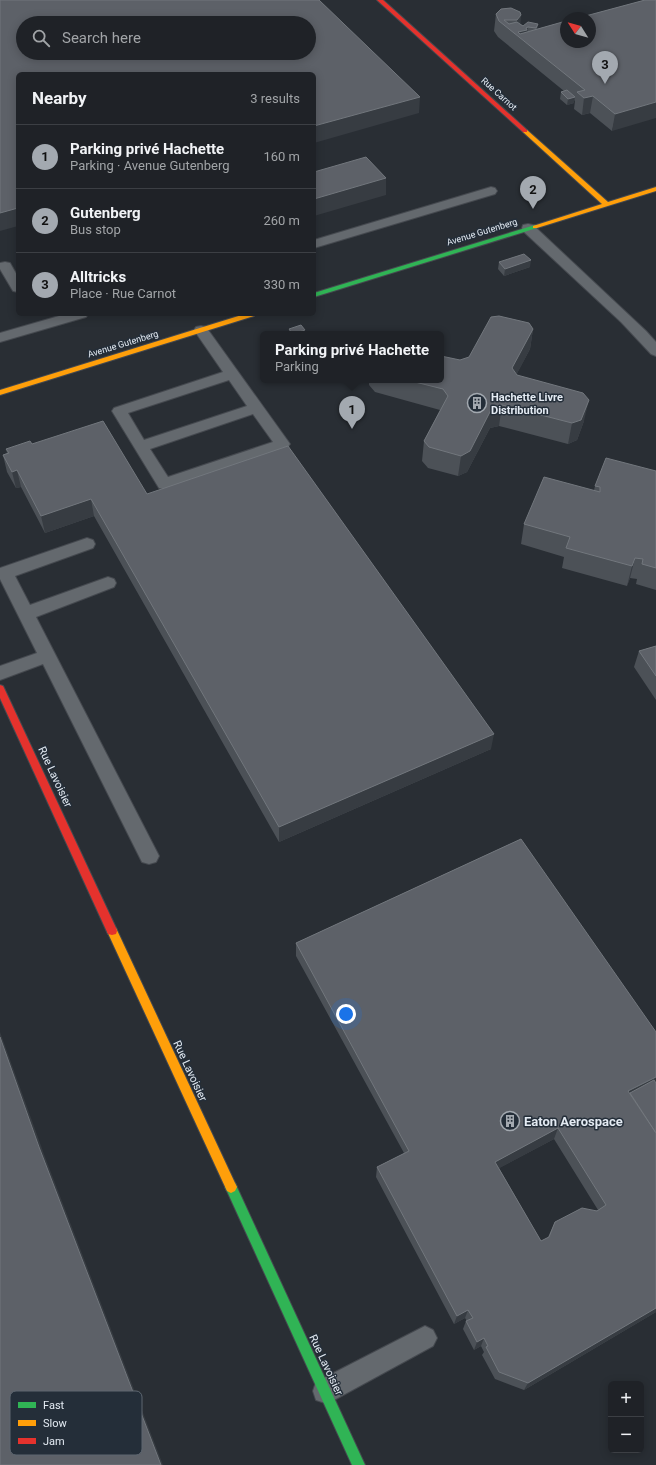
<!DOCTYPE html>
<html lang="en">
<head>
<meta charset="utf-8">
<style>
	:root { --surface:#1f2227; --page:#272a2f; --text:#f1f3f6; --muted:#a1a4a7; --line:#3c3f44; --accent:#a3a9b0 }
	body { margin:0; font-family:Roboto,sans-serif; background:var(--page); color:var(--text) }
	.controls { position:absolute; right:12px; bottom:12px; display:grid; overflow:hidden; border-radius:6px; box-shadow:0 2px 10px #0003 }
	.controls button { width:36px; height:36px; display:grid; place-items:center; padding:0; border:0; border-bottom:1px solid var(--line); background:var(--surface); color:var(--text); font:20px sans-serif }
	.compass { position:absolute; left:560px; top:12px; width:36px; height:36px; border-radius:50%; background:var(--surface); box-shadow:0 2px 10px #0003; rotate:307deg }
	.you { position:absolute; left:346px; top:1014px; width:14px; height:14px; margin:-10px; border:3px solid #fff; border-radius:50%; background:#1a73e8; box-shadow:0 0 0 6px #1a73e833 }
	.badge { display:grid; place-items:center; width:26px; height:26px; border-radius:50%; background:var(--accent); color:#111; font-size:13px; font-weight:700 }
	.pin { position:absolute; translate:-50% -33px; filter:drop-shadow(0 1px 2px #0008) }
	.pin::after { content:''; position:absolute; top:21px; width:14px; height:12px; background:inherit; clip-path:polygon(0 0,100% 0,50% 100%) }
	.popup { position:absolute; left:260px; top:331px; width:184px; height:52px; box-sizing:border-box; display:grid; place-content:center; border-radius:6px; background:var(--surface); filter:drop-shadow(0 1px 3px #0005); font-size:13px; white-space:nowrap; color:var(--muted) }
	.popup b { font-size:15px; color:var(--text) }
	.popup::after { content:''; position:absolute; left:50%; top:100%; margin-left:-8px; border:8px solid transparent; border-top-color:var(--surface) }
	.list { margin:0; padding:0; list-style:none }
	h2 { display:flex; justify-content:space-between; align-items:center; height:52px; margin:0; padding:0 16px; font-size:17px }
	h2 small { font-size:13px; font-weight:400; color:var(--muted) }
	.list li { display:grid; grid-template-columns:26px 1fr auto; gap:12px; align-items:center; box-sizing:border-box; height:64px; padding:0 16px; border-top:1px solid var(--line) }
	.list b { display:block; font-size:15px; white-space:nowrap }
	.list p { margin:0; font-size:13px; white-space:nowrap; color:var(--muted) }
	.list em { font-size:13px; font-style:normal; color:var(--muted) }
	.icon { flex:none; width:22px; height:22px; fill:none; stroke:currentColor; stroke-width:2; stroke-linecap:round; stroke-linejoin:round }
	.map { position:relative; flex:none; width:656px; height:1465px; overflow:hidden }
	.search { position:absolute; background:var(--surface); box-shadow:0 2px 10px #0003; left:16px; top:16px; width:300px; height:44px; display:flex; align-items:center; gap:10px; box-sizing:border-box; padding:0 14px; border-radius:22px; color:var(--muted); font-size:15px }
	.panel { position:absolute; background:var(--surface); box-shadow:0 2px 10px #0003; left:16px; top:72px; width:300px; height:244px; border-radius:6px }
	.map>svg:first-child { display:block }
</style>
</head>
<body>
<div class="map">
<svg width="656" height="1465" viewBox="0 0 656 1465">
	<rect width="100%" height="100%" fill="#292e34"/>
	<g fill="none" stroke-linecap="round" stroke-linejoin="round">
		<g stroke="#45494f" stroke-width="2">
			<path id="lane" d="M491 187 495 188 497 191 495 194 314 248V240Z
				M528 224 533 225 646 331 656 342V356L651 354 621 322 523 231 522 228 523 225Z
				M5 262 10 263 18 277V292L13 291 0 269V263Z
				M66 314H88L86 317 0 342V333Z
				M201 326 206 327 290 444 287 448 164 489 159 488 112 411 114 408 223 372 194 330 196 327ZM229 380 247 406 144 440 128 413ZM253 414 273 442 168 477 150 449Z
				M87 538 93 540 95 544 93 548 15 576 30 605 108 577 114 579 116 583 114 587 36 617 159 856 156 862 149 864 142 862 43 664 0 680V666L37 653 0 579V568Z
				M425 1326 433 1330 437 1338 433 1346 334 1400 325 1403 316 1400 313 1391 316 1382Z"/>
		</g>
		<g stroke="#45494f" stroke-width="2">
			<path id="fast" d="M535 225 537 226V228L314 297V293Z
				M231 1181 235 1183 365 1465H352L227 1191 225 1187 227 1183Z"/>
		</g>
		<g stroke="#45494f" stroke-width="2">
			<path id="slow" d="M523 130H527L608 202 656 187V191L537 228H533V226L602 204 523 132Z
				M245 314H255L254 316 0 395V390Z
				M112 927 116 928 235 1183 237 1187 235 1191 231 1193 227 1191 107 931 108 928Z"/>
		</g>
		<g stroke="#45494f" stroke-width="2">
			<path id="jam" d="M377 0H383L527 130V132H523Z
				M0 685 3 686 4 688 116 928 117 931 116 934 112 935 108 934 0 698Z"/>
		</g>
		<use href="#lane" fill="#64696e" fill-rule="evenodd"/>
		<use href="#fast" fill="#30b455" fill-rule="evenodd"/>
		<use href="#slow" fill="#ff9f0a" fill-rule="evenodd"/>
		<use href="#jam" fill="#e5322d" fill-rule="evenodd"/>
	</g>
	<path fill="#4c5157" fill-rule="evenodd" d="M645 0 612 131 590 113 582 115 574 109 575 101 574 100V103L567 105 560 99 561 92 564 91 498 37 494 31 496 14 511 8 520 24 523 26 538 24 537 29Z
		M499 262 530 267 504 276 498 269Z
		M289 329 305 334H289Z
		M533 329 530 349 516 375 584 421 577 440 568 444 499 426 490 428 467 472 458 476 428 468 422 461 424 441 440 410 375 392 369 385V380H441L460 360 469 357Z
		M32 444 147 494 491 749 279 842 94 516 45 533 21 487 16 488 7 472 3 455 7 453 6 449Z
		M656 471V590L636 584 637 579 630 578 627 586 562 568 564 557 521 544 524 524 594 490 595 486Z
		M656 646V700L634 667 639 651Z
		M521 839 656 1312 524 1390 495 1379 482 1355 484 1352 481 1346 474 1350 463 1329 466 1321H467L465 1318 454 1324 376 1177 377 1167 404 1153 296 956V943ZM554 1139 598 1210 555 1222 548 1237 541 1241 499 1168Z"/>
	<path fill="#373c42" d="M521 15 520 31 528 27 526 43 515 34 517 20Z
		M593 96 590 113 582 115 584 98Z
		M420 97 419 113 314 143V126Z
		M575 97 574 103 567 105 568 99Z
		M656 102V118L612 131 615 114Z
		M386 178V195L314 216V199Z
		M18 208V226L0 231V213Z
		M531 260 530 267 504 276 505 269Z
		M533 329 530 349 509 389 512 368Z
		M305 330V334H293Z
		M589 400 584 421 577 440 568 444 572 423Z
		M502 405 499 426 490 428 467 472 458 476 461 456 492 408Z
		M17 470 21 487 16 488 12 472Z
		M91 499 94 516 45 533 41 516Z
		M635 558 630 578 627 586 632 566Z
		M494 734 491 749 279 842V827Z
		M0 1032 45 1157 163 1465H161L39 1147 0 1037Z
		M656 1077V1085L630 1099 628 1091Z
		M558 1128 554 1139 492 1172 495 1162Z
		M656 1308V1312L524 1390 528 1383Z
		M468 1310 465 1318 454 1324 457 1316Z
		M484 1338 481 1346 474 1350 477 1342Z"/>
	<path fill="#5d6168" stroke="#72777d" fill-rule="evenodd" d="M0 0H319L420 97 314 126V74H18V208L0 213ZM23 23H309V53H23Z
		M645 0H656V102L615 114 593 96 584 98 577 92 585 90 499 21 496 14 501 9 511 8 520 12 521 15 517 20H504L509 24 517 22 523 26 528 22 538 24 536 28 528 27 526 28 527 30 518 32 520 34 566 21V42H590V18H578Z
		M567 90 575 97 568 99 561 92Z
		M366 157 386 178 314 199V172Z
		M524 254 531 260 505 269 499 262Z
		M499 316 529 323 533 329 512 368 517 375 583 393 589 400 581 420 572 423 502 405 492 408 470 451 461 456 429 447 424 441 448 396 443 389 407 380H441V356L460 360 469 357 491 317Z
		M301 325 305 330 293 334 289 329Z
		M103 421 147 494 288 446 494 734 279 827 91 499 41 516 17 470 12 472 3 455 9 453 6 449 30 441 32 444Z
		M606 458 656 471V568L642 564 643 559 635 558 632 566 566 548 570 537 524 524 544 477 600 492V487L595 486Z
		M656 646V676L639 651Z
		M521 839 656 1032V1077L628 1091 656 1133V1308L528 1383 499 1372 486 1347 488 1346 484 1338 477 1342 466 1321 473 1318 468 1310 457 1316 377 1167 409 1151 296 943ZM558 1128 606 1205 597 1211 582 1208 555 1222 549 1237 541 1241 495 1162Z
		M0 1037 39 1147 161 1465H0Z
		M654 1080 656 1083V1133L630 1093Z"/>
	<defs>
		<g id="building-ring" transform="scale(1)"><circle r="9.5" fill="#242e39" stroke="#a3a9b0" stroke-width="1.5"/><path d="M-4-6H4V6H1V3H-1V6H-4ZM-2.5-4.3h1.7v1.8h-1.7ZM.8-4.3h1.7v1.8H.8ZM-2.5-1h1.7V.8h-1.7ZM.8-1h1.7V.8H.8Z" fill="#a3a9b0"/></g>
	</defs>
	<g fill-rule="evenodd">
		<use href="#building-ring" x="477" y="403"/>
		<use href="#building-ring" x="510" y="1121"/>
	</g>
	<g text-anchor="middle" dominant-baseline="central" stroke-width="3" stroke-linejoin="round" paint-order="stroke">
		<g font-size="9" fill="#e4ebf3" stroke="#242e39">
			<text transform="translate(499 94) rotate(42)">Rue Carnot</text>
			<text transform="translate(482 232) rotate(-17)">Avenue Gutenberg</text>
			<text transform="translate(123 344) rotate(-17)">Avenue Gutenberg</text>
		</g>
		<g font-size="11" font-weight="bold" fill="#e4ebf3" stroke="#242e39" text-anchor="start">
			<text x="491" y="397">Hachette Livre<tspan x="491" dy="13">Distribution</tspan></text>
		</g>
		<g font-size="11" fill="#e4ebf3" stroke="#242e39">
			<text transform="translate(55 777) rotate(65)">Rue Lavoisier</text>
			<text transform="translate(190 1071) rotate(65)">Rue Lavoisier</text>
			<text transform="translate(326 1365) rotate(65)">Rue Lavoisier</text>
		</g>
		<g font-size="13" font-weight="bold" fill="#e4ebf3" stroke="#242e39" text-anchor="start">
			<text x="524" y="1121">Eaton Aerospace</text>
		</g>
	</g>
	<rect x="10" y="1391" width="132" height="64" rx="6" fill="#242e39" stroke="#5e6771" stroke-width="1"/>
	<rect x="18" y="1402" width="18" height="6" fill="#30b455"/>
	<rect x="18" y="1420" width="18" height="6" fill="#ff9f0a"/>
	<rect x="18" y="1438" width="18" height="6" fill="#e5322d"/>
	<g font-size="11" fill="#e4ebf3">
		<text x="43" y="1409">Fast</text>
		<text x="43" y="1427">Slow</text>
		<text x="43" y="1445">Jam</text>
	</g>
</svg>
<div class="controls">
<button>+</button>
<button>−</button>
</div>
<svg class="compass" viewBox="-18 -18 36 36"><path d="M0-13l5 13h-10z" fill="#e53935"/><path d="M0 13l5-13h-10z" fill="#a1a4a7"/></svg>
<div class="you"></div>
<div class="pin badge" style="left:352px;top:429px">1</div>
<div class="popup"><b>Parking privé Hachette</b>Parking</div>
<div class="pin badge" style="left:533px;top:209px">2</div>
<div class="pin badge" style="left:605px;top:84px">3</div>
<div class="search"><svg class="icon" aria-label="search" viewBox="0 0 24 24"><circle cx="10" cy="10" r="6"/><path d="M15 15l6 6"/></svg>Search here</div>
<section class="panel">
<h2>Nearby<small>3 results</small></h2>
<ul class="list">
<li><span class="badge">1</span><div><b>Parking privé Hachette</b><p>Parking · Avenue Gutenberg</p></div><em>160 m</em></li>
<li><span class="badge">2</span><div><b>Gutenberg</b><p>Bus stop</p></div><em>260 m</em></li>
<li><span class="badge">3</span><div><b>Alltricks</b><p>Place · Rue Carnot</p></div><em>330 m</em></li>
</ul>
</section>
</div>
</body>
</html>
